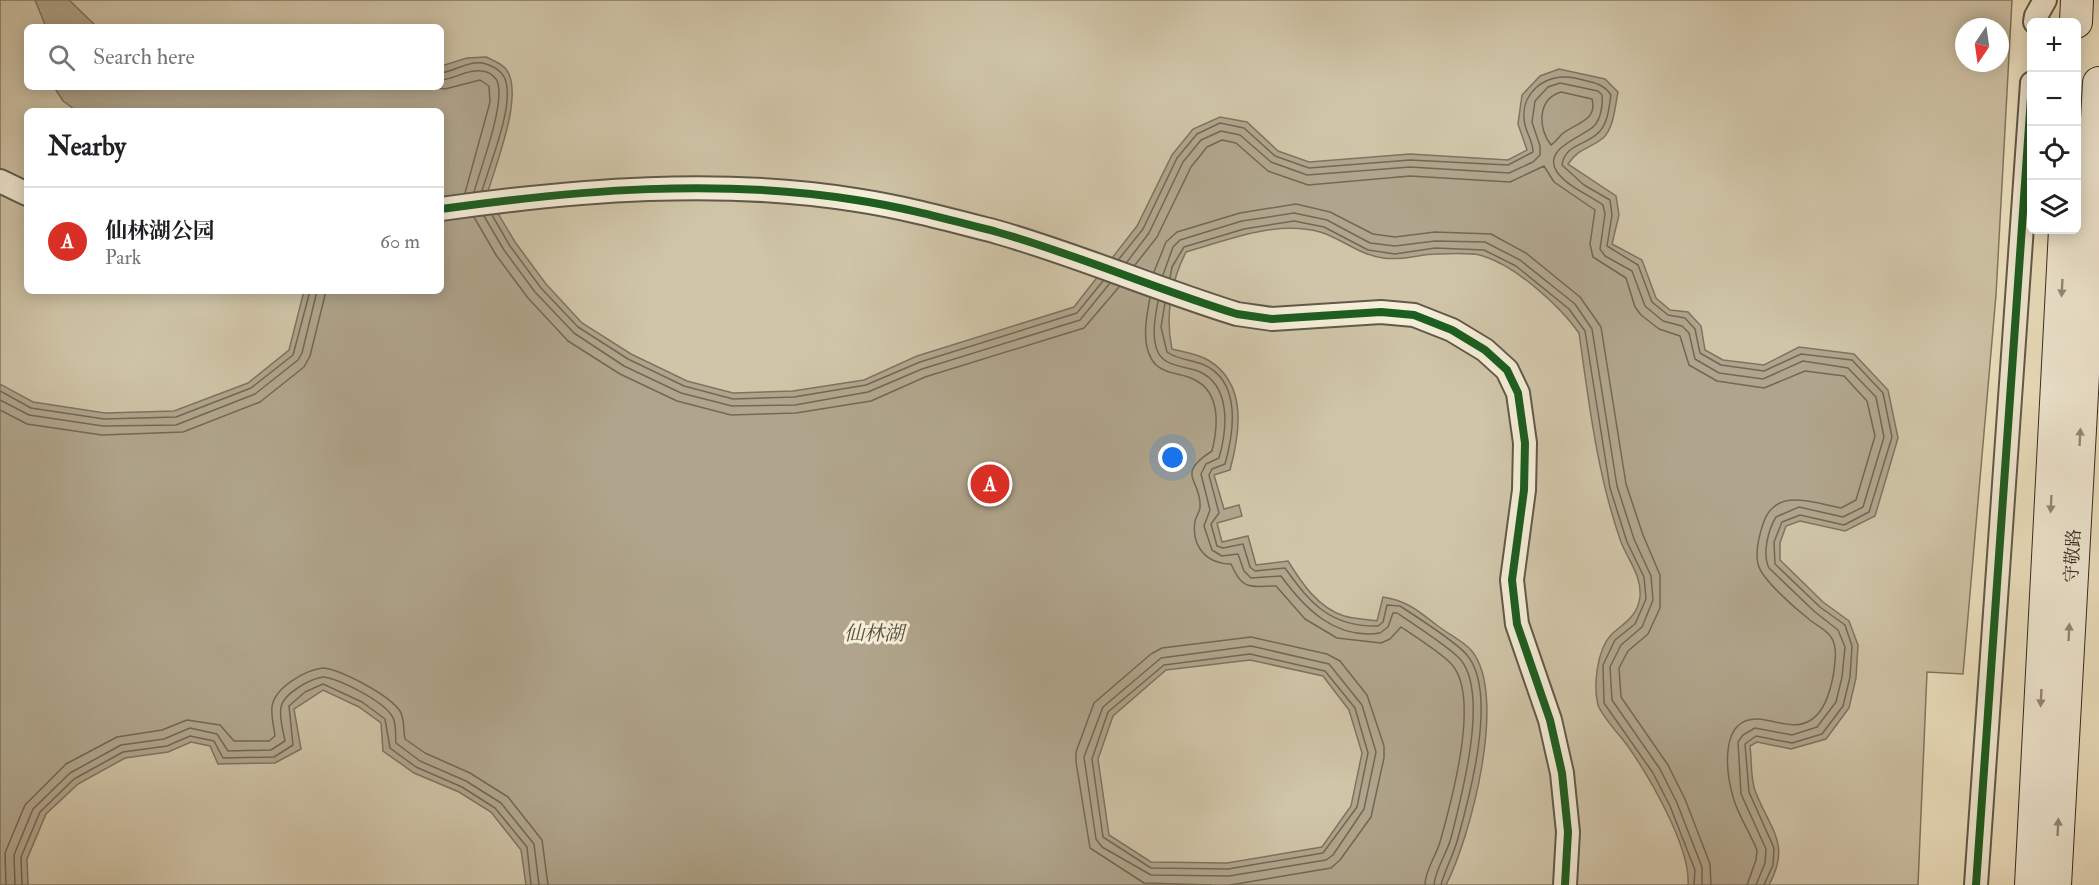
<!DOCTYPE html>
<html lang="en">
<head>
<meta charset="utf-8">
<style>
	:root { --surface:#fff; --page:#f2f2f2; --text:#202124; --muted:#757577; --line:#e0e0e0; --accent:#d93025 }
	body { margin:0; font-family:"IM FELL Double Pica","Noto Serif SC",serif; background:var(--page); color:var(--text) }
	.controls { position:absolute; right:18px; top:18px; display:grid; overflow:hidden; border-radius:9px; box-shadow:0 3px 15px #0003 }
	.controls button { width:54px; height:54px; display:grid; place-items:center; padding:0; border:0; border-bottom:2px solid var(--line); background:var(--surface); color:var(--text); font:30px sans-serif }
	.compass { position:absolute; left:1955px; top:18px; width:54px; height:54px; border-radius:50%; background:var(--surface); box-shadow:0 3px 15px #0003; rotate:193deg }
	.you { position:absolute; left:1173px; top:458px; width:21px; height:21px; margin:-15px; border:4px solid #fff; border-radius:50%; background:#1a73e8; box-shadow:0 0 0 9px #1a73e833 }
	.badge { display:grid; place-items:center; width:39px; height:39px; border-radius:50%; background:var(--accent); color:#fff; font-size:20px; font-weight:700 }
	.pin { position:absolute; translate:-50% -50%; border:3px solid #fff; box-shadow:0 2px 6px #0006 }
	.list { margin:0; padding:0; list-style:none }
	h2 { display:flex; justify-content:space-between; align-items:center; height:78px; margin:0; padding:0 24px; font-size:26px }
	h2 small { font-size:20px; font-weight:400; color:var(--muted) }
	.list li { display:grid; grid-template-columns:39px 1fr auto; gap:18px; align-items:center; box-sizing:border-box; height:108px; padding:0 24px; border-top:2px solid var(--line) }
	.list b { display:block; font-size:22px; white-space:nowrap }
	.list p { margin:0; font-size:20px; white-space:nowrap; color:var(--muted) }
	.list em { font-size:20px; font-style:normal; color:var(--muted) }
	.icon { flex:none; width:33px; height:33px; fill:none; stroke:currentColor; stroke-width:2; stroke-linecap:round; stroke-linejoin:round }
	.map { position:relative; flex:none; width:2099px; height:885px; overflow:hidden }
	.search { position:absolute; background:var(--surface); box-shadow:0 3px 15px #0003; left:24px; top:24px; width:420px; height:66px; display:flex; align-items:center; gap:15px; box-sizing:border-box; padding:0 21px; border-radius:9px; color:var(--muted); font-size:22px }
	.panel { position:absolute; background:var(--surface); box-shadow:0 3px 15px #0003; left:24px; top:108px; width:420px; height:186px; border-radius:9px }
	.map>svg:first-child { display:block }
</style>
</head>
<body>
<div class="map">
<svg width="2099" height="885" viewBox="0 0 2099 885">
	<rect width="100%" height="100%" fill="#f0e5c4"/>
	<filter id="stains"><feTurbulence type="fractalNoise" baseFrequency=".00333" numOctaves="4"/><feColorMatrix values="0 0 0 0 .2 0 0 0 0 .09 0 0 0 0 .02 0 0 0 .5 -.17"/></filter>
	<radialGradient id="worn" r=".72"><stop offset=".6" stop-color="#630" stop-opacity="0"/><stop offset="1" stop-color="#630" stop-opacity=".3"/></radialGradient>
	<path fill="#d0c5a8" stroke="#827863" stroke-width="1.5" fill-rule="evenodd" d="M0 0H2012L1996 295 1963 674 1927 672 1918 885H0ZM27 27H441V87H27ZM1964 27H2000V63H1964ZM27 111H441V291H27Z"/>
	<path fill="#b0a58c" stroke="#7e7460" stroke-width="1.5" fill-rule="evenodd" d="M35 0H69L97 27H46Z
		M486 57C492 60 501 63 506 69 525 94 495 166 487 195L515 242 546 284 582 323 631 354 687 381 733 393 793 391 864 380 917 356 1074 307 1137 226 1172 155 1193 129 1220 117 1247 122 1278 151 1309 162 1410 154 1508 160 1527 150 1518 124 1522 95 1540 76 1559 69 1605 79 1618 92C1615 106 1614 128 1603 138 1589 150 1581 146 1568 164L1616 196 1619 215 1612 244 1642 260 1656 298 1670 310 1688 312 1701 326 1705 350 1723 360 1764 365 1799 347 1854 354 1888 390 1898 438 1875 516 1845 531 1800 521 1786 526 1780 543V560L1823 602 1849 621 1858 645 1856 678 1849 708 1826 739 1791 749 1757 742 1750 746C1752 761 1750 780 1756 793 1771 831 1791 844 1769 885H1688C1691 848 1649 776 1627 745 1619 734 1603 718 1598 705 1593 686 1597 650 1611 635 1623 623 1637 618 1640 597 1642 576 1628 560 1621 542 1597 474 1589 403 1579 333 1560 306 1516 266 1483 256 1471 252 1451 254 1438 254 1419 254 1402 261 1383 258 1357 254 1343 239 1320 232 1276 220 1228 240 1186 252 1171 281 1165 317 1172 349 1183 352 1198 354 1208 360 1248 384 1240 433 1230 470L1214 475 1224 509 1239 505 1242 516 1217 523 1222 542 1248 536 1256 565 1288 561C1301 582 1318 608 1344 616 1354 619 1366 619 1377 621L1383 597C1408 601 1418 611 1438 626 1448 634 1463 641 1471 650 1509 694 1470 839 1446 885H526L521 850 491 812 459 792 414 773 383 751 381 723 359 707 323 690 294 709 301 749 275 763 218 764 210 746 191 742 168 752 125 758 78 784 46 814 27 859 28 885H0V384L33 402 105 413 174 411 248 383 289 350 304 291H441V111H77L63 101 54 87H441V66L467 58ZM1250 660 1323 676 1349 710 1362 753 1351 806 1322 847 1227 863 1151 862 1109 835 1098 759 1113 716 1166 670Z"/>
	<g fill="none" stroke-linecap="round" stroke-linejoin="round">
		<path stroke="#726855" stroke-width="1.5" d="M441 73C456 71 470 59 486 64 495 67 504 73 506 82 513 109 490 163 482 191
			M441 80C455 79 467 69 481 71 488 71 497 77 498 84 504 107 481 167 474 192
			M432 87 445 89 480 80 489 86 490 102 465 193
			M1561 92 1592 99C1598 121 1575 123 1562 134 1558 138 1556 142 1551 145 1538 129 1537 99 1561 92Z
			M492 215 510 246 541 288 578 327 628 359 684 386 733 399 794 397 866 385 920 362 1077 313 1103 281
			M484 216 504 250 535 292 574 333 624 366 681 393 732 406 795 405 868 392 922 369 1080 320 1110 283
			M474 217 496 255 528 298 568 341 620 374 677 401 731 415 796 413 871 401 925 377 1084 328 1119 287
			M1119 259 1143 229 1177 158 1197 134 1220 123 1244 128 1275 156 1309 168 1410 160 1508 165 1533 152C1533 142 1527 134 1525 125 1518 93 1546 72 1575 78 1589 82 1603 82 1611 95 1609 107 1608 122 1600 131 1589 145 1565 143 1562 165L1584 185 1610 200 1612 215 1607 246 1638 265 1652 302 1668 315 1685 318 1695 329 1700 353 1721 365 1764 371 1801 354 1852 360 1883 393 1892 437 1869 512 1844 525 1800 515 1782 522 1774 542 1775 564 1820 607 1845 625 1852 646 1850 677 1843 706 1822 734 1792 743 1756 736 1745 744 1749 792 1774 848 1773 865 1764 885
			M1127 262 1149 233 1183 162 1201 140 1221 131 1240 135 1271 162 1307 175 1410 167 1509 173 1533 162 1540 155V146L1532 122 1535 101 1548 87 1560 83 1598 91 1602 95C1603 104 1601 119 1594 126 1585 136 1541 148 1557 172 1568 187 1589 195 1603 205L1605 214 1600 249 1605 256 1632 271 1645 306 1663 321 1682 326 1689 333 1695 359 1719 373 1763 379 1803 361 1848 368 1876 397 1884 437 1863 507 1843 517 1799 507 1776 517C1768 530 1762 554 1769 568L1815 612 1838 630 1845 647 1842 677 1836 702 1817 727 1792 735 1755 728 1743 735 1738 742 1741 794 1766 849 1765 863 1756 885
			M1135 265 1157 237 1191 167 1207 147 1222 140 1236 143 1268 171 1308 185 1410 176 1510 182 1544 166 1554 182 1595 210 1590 244 1593 257 1626 278 1635 307 1641 315 1659 329 1680 336 1689 365 1717 381 1764 388 1805 371 1844 376 1867 401 1875 436 1856 500 1841 508C1814 503 1775 486 1763 524 1759 536 1755 551 1758 564 1761 579 1797 610 1810 620 1816 625 1827 630 1831 637 1838 647 1835 664 1833 677 1830 691 1825 711 1811 720 1794 731 1776 720 1758 719 1719 718 1726 772 1733 797 1738 815 1750 833 1757 850L1756 860 1747 885
			M1154 272 1166 242 1177 232 1240 213 1296 204 1330 212 1373 234 1395 237 1435 232 1491 234 1526 253 1580 297 1601 327 1626 484 1643 535 1660 575V608L1648 634 1628 651 1619 668 1621 697 1668 765 1685 799 1710 864 1711 885
			M1163 275 1173 247 1180 240 1242 221 1294 213 1327 220 1370 243 1395 246 1435 241 1485 242 1520 260 1575 304 1592 329 1617 486 1634 539 1651 576 1653 600 1642 627 1621 645 1610 667 1612 700 1660 769 1677 803 1702 867V885
			M1170 278 1172 267 1184 247 1244 229 1294 221 1324 227 1368 250 1395 254 1435 248 1484 250 1516 266 1569 309 1585 331 1610 488 1627 542 1644 577 1646 599 1635 624 1615 640 1603 665 1604 703 1653 773 1670 806 1695 870 1694 885
			M1150 298C1146 318 1140 348 1156 365 1167 375 1183 373 1195 380 1221 393 1218 427 1212 451 1174 475 1202 480 1200 507 1200 512 1196 516 1195 521 1191 547 1207 564 1231 564 1243 592 1251 586 1276 586L1305 619 1337 638 1381 643 1390 639 1401 627C1413 635 1446 656 1453 666 1480 700 1451 803 1440 842 1436 856 1425 870 1425 885
			M1158 301C1155 317 1149 346 1163 359 1172 367 1188 367 1198 371 1232 385 1227 430 1219 458L1206 464 1201 474 1210 510 1204 526 1212 550 1222 556 1238 554 1244 571 1251 578 1281 576C1305 609 1336 640 1380 633L1388 627 1393 613H1397C1412 623 1449 647 1460 659 1490 693 1461 798 1451 838 1447 853 1435 870 1434 885
			M1165 303 1161 327 1167 352C1176 359 1191 360 1202 364 1242 380 1234 432 1225 464L1212 469 1209 475 1219 513 1211 524 1217 546 1223 548 1243 544 1250 567 1255 571 1285 568C1310 603 1330 627 1378 626L1383 622 1387 605 1400 606C1414 615 1458 644 1467 655 1498 692 1470 795 1458 838 1455 851 1443 875 1441 885
			M0 391 31 408 104 419 176 417 251 388 293 355 310 291
			M0 400 29 415 103 426 176 425 255 394 298 360 302 353 317 291
			M0 410 27 424 102 435 183 432 260 402 304 367 310 356 326 291
			M1251 646 1329 664 1362 705 1376 752 1364 809 1333 855 1326 860 1229 876 1151 875 1102 847 1096 839 1084 757 1103 707 1161 658Z
			M1250 654 1325 671 1355 708 1368 753 1357 807 1323 853 1228 869 1151 868 1103 837 1092 759 1108 712 1164 665Z
			M6 885 5 853 25 805 66 764 117 737 162 730 187 720 220 725 234 741H269L275 736C274 727 271 717 272 707 274 688 305 670 323 668 342 670 389 695 400 711 405 719 403 730 405 739L425 753 470 773 508 797 542 840 548 885
			M15 885 14 855 33 809 70 773 121 745 164 739 190 728 217 734 228 751 271 750 285 741C283 731 279 717 281 707 284 693 310 679 323 677 340 679 383 701 392 716 397 723 395 735 396 743L420 761 466 781 501 803 534 844 539 885
			M22 885 21 857 40 812 74 779 123 752 167 746 190 736 214 741 223 758 274 757 293 745 289 706 305 692 323 684 362 702 385 719 390 748 416 767 462 787 495 808 527 847 531 885
			M1211 885 1144 883 1090 848 1076 762V752L1094 703 1151 654 1162 648 1251 637 1327 654 1340 661 1367 695 1384 746V758L1371 817 1340 860 1331 868 1230 885"/>
		<g stroke="#625948" stroke-width="26">
			<path id="street" d="M2035 22 2036 16 2045 0
				M0 181 27 194
				M441 209C577 190 719 178 856 200 903 207 951 220 997 232 1078 255 1156 289 1237 314L1272 319 1381 312 1414 315 1452 330 1485 350 1507 370 1518 393 1525 443 1524 490 1512 580 1517 624 1550 720 1562 773 1568 832 1565 885
				M1976 885 2032 83"/>
		</g>
		<g stroke="#332a1e" stroke-width="34">
			<path id="secondary" d="M2076 22 2077 0
				M2031 885 2065 230
				M2055 885 2099 83"/>
		</g>
		<use href="#street" stroke="#f5eed9" stroke-width="22"/>
		<use href="#secondary" stroke="#f5eed9" stroke-width="32"/>
		<g stroke="#f5eed9" stroke-width="11">
			<path id="cycleway" d="M441 209C577 190 719 178 856 200 903 207 951 220 997 232 1078 255 1156 289 1237 314L1272 319 1381 312 1414 315 1452 330 1485 350 1507 370 1518 393 1525 443 1524 490 1512 580 1517 624 1550 720 1562 773 1568 832 1565 885
				M1976 885 2032 83"/>
		</g>
		<use href="#cycleway" stroke="#1b5e20" stroke-width="8"/>
	</g>
	<defs><path id="oneway-solid" d="M-6-.8H1V-3.2L6.5 0L1 3.2V.8H-6Z" transform="scale(1.5)"/></defs>
	<g fill="#948c7c">
		<use href="#oneway-solid" transform="translate(2062 288) rotate(93)"/>
		<use href="#oneway-solid" transform="translate(2080 437) rotate(-87)"/>
		<use href="#oneway-solid" transform="translate(2051 504) rotate(93)"/>
		<use href="#oneway-solid" transform="translate(2069 632) rotate(-87)"/>
		<use href="#oneway-solid" transform="translate(2041 698) rotate(93)"/>
		<use href="#oneway-solid" transform="translate(2058 827) rotate(-87)"/>
	</g>
	<g text-anchor="middle" dominant-baseline="central" stroke-width="6" stroke-linejoin="round" paint-order="stroke">
		<g font-size="18" fill="#332a1e" stroke="#f5eed9">
			<text transform="translate(2073 556) rotate(-87)">守敬路</text>
		</g>
		<g font-size="20" font-style="italic" fill="#584f3f" stroke="#f5eed9">
			<text x="874" y="633">仙林湖</text>
		</g>
	</g>
	<rect width="100%" height="100%" filter="url(#stains)"/>
	<rect width="100%" height="100%" fill="url(#worn)"/>
</svg>
<div class="controls">
<button>+</button>
<button>−</button>
<button><svg class="icon" aria-label="locate" viewBox="0 0 24 24"><circle cx="12" cy="12" r="6"/><path d="M12 2v4M12 18v4M2 12h4M18 12h4"/></svg></button>
<button><svg class="icon" aria-label="layers" viewBox="0 0 24 24"><path d="M12 4l9 5-9 5-9-5zM3 14l9 5 9-5"/></svg></button>
</div>
<svg class="compass" viewBox="-18 -18 36 36"><path d="M0-13l5 13h-10z" fill="#e53935"/><path d="M0 13l5-13h-10z" fill="#757577"/></svg>
<div class="you"></div>
<div class="pin badge" style="left:990px;top:484px">A</div>
<div class="search"><svg class="icon" aria-label="search" viewBox="0 0 24 24"><circle cx="10" cy="10" r="6"/><path d="M15 15l6 6"/></svg>Search here</div>
<section class="panel">
<h2>Nearby<small></small></h2>
<ul class="list">
<li><span class="badge">A</span><div><b>仙林湖公园</b><p>Park</p></div><em>60 m</em></li>
</ul>
</section>
</div>
</body>
</html>
